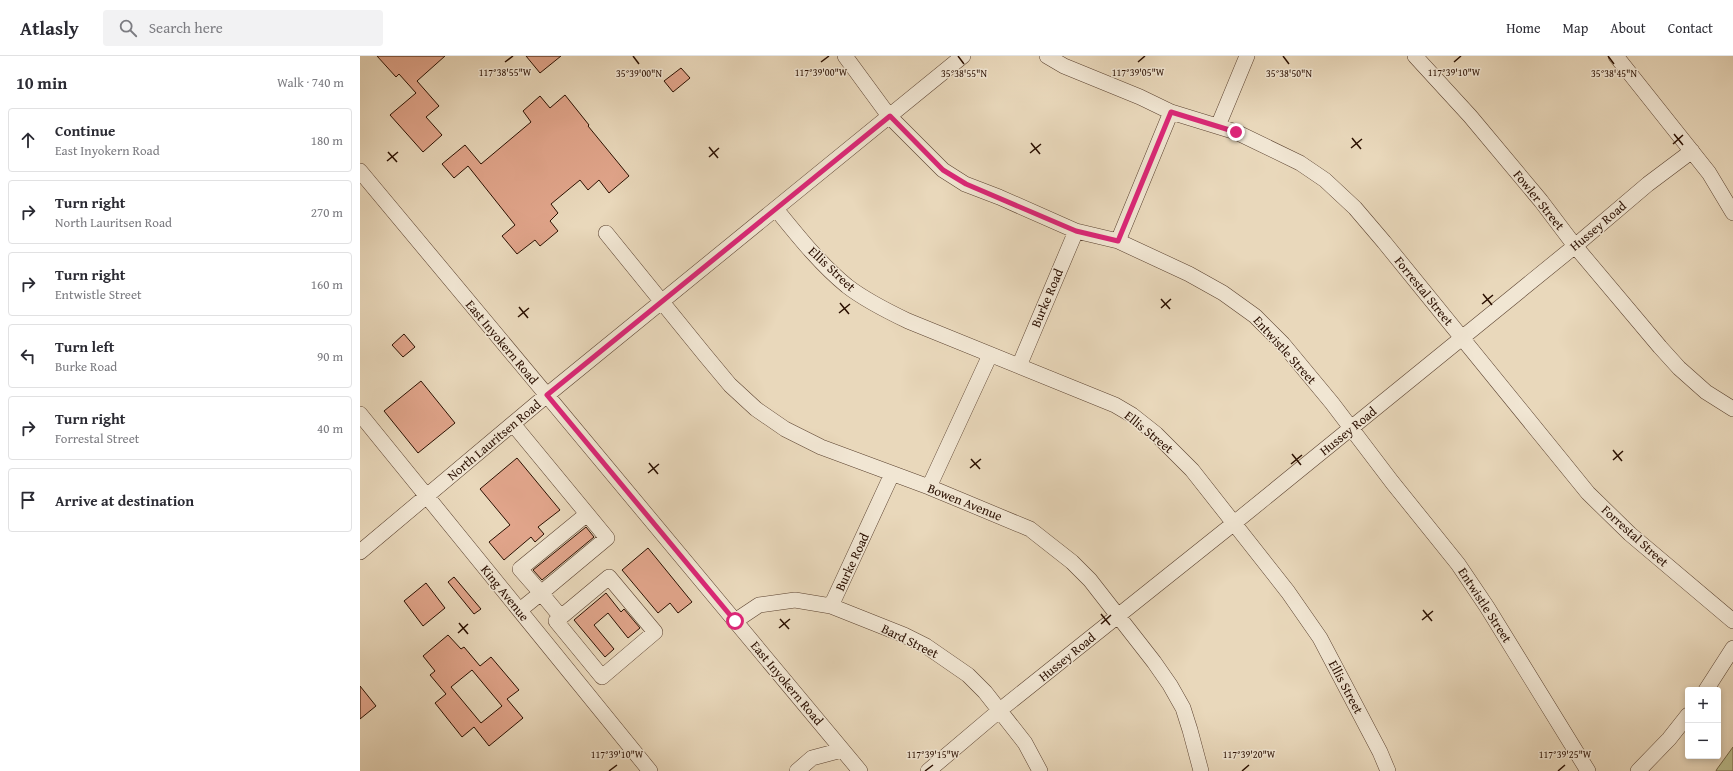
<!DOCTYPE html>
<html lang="en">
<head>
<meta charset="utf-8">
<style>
	:root { --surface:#fff; --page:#f2f2f3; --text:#2b2b33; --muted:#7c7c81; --line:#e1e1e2 }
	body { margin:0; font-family:"Gentium Book Plus",serif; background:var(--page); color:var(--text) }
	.controls { position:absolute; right:12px; bottom:12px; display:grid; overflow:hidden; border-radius:4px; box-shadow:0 2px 6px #0003 }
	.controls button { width:36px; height:36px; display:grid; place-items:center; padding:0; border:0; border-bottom:1px solid var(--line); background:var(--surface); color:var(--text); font:20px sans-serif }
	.stop { position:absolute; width:12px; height:12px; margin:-9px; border:3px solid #db2777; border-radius:50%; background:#fff }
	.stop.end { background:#db2777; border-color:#fff; box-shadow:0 1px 4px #0008 }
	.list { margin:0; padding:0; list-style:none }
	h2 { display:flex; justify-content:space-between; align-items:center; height:52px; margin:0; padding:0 16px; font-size:17px }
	h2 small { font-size:13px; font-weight:400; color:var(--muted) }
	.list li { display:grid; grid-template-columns:26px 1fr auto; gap:12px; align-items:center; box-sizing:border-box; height:64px; margin:0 8px 8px; padding:0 8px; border:1px solid var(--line); border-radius:4px }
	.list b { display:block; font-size:15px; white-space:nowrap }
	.list p { margin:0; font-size:13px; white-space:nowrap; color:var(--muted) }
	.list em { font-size:13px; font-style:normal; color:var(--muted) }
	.icon { flex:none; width:22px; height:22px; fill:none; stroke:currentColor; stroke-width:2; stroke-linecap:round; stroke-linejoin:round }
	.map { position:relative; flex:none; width:1373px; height:715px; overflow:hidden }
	header { display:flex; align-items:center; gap:24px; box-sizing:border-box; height:56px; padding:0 20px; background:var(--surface); border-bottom:1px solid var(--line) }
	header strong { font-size:19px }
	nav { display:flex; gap:22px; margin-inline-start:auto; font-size:14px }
	.search { width:280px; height:36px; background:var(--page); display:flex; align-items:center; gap:10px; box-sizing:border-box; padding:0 14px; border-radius:4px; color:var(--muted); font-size:15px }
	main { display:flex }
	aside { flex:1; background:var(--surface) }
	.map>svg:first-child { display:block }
</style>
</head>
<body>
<header>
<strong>Atlasly</strong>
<div class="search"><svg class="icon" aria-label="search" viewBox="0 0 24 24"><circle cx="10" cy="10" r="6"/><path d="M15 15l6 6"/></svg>Search here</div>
<nav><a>Home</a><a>Map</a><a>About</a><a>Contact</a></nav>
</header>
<main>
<aside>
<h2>10 min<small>Walk · 740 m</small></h2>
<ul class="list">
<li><svg class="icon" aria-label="ahead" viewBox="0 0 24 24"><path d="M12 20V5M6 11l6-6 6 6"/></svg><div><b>Continue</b><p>East Inyokern Road</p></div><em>180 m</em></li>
<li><svg class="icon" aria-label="right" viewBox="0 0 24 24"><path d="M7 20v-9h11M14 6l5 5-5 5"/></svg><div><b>Turn right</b><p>North Lauritsen Road</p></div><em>270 m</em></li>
<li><svg class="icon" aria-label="right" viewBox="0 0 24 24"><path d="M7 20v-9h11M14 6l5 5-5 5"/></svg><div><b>Turn right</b><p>Entwistle Street</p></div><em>160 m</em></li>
<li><svg class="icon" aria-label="left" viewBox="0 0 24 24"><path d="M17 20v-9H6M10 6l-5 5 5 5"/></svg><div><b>Turn left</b><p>Burke Road</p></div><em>90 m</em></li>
<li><svg class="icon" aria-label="right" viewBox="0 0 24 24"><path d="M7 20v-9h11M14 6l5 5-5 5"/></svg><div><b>Turn right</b><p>Forrestal Street</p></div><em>40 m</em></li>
<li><svg class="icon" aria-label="arrive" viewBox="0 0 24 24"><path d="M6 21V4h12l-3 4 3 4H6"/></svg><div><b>Arrive at destination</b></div></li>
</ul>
</aside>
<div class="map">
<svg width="1373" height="715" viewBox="0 0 1373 715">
	<rect width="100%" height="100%" fill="#e9d8bb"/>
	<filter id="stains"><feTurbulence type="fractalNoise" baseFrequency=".005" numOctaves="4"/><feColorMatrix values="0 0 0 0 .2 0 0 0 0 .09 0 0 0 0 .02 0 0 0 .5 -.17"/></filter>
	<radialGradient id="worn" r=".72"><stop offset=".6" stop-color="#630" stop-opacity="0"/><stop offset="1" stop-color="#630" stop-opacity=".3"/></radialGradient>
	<path fill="#bbbd8d" stroke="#726646" d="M1373 691V715H1356L1357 713Z"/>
	<path fill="#e1a58b" stroke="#2a0f00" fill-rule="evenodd" d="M17 0H85L57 25 79 50 66 61 82 79 63 96 30 59 56 37 39 18 36 21Z
		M166 0H201L180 17Z
		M321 12 330 22 313 36 304 25Z
		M205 39 229 69 228 70 269 120 249 137 239 124 228 134 220 124 191 148 198 157 190 165 198 175 180 190 175 184 157 198 142 180 155 169 108 110 94 122 82 108 105 89 121 108 171 66 163 55 180 40 190 52Z
		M44 278 55 291 43 301 32 289Z
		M61 325 95 367 58 397 24 355Z
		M157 402 200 454 178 471 184 478 175 486 171 481 144 504 129 486 150 469 120 433Z
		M226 471 234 481 182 524 173 514Z
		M288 492 332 546 318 557 310 547 298 557 262 514Z
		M94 521 121 553 114 558 88 526Z
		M66 527 85 552 63 570 44 545Z
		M246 537 261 556 264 553 280 572 268 582 248 557 234 569 254 593 245 601 214 564Z
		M88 579 101 593 104 591 120 610 131 601 159 634 147 643 163 662 129 690 114 671 102 681 75 647 86 638 70 619 75 615 63 600ZM112 614 142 650 121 667 91 631Z
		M0 630 16 650 0 663Z"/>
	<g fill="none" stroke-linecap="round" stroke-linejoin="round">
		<g stroke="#5a412f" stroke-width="16">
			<path id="minor" d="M485 0 529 60 583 114 605 128 639 141 716 175 758 185 829 218 863 237 895 260 923 288 972 347 1032 426 1098 508 1127 551 1228 715
				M687 0 704 10 780 41 811 56 876 76 940 107 965 124 995 152 1024 186 1228 437 1270 478 1373 565
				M1055 0 1110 60 1181 145 1215 190 1300 291 1319 312 1346 336 1373 353
				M1256 0 1349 117 1373 157
				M858 70 887 0
				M0 115 500 715
				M416 153C438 180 460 208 487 230 505 244 527 255 548 265L755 349 772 359 796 378 832 414 928 536 960 582 1020 696 1028 715
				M246 177 345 299 370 329 396 353 425 373 461 391 569 431 670 473 712 506 730 524 794 606 810 629 823 652 830 674 841 715
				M758 185 811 56
				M659 310 716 175
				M0 358 290 715
				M153 368 247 482 181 537 201 561 249 521 295 576 242 621 196 565
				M569 431 630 299
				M0 496 187 339 603 0
				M471 550 532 418
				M160 554 181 537 160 513 227 458
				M375 565 399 549 435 544 471 550 544 579 566 590 608 619 625 636 665 687 680 715
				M1346 634 1373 592
				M437 715 452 702 482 694
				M568 715 640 654 873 468 1215 190 1288 128 1332 95
				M1278 715 1309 683 1328 659"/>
		</g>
		<use href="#minor" stroke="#f1e6d3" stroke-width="15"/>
	</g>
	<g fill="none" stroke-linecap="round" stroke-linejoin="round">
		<path stroke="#db2777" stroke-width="5" d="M375 565 187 339 530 60 583 114 606 128 716 175 758 185 811 56 876 76"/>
	</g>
	<path fill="none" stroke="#2a0f00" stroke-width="1.5" d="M273 0 279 8M598 0 604 8M923 0 929 8M1248 0 1254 8M145 6 153 0M461 6 469 0M778 6 785 0M1094 6 1101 0M1314 78 1323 89M992 82 1001 93M671 87 680 98M1313 88 1323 79M349 91 358 102M991 92 1002 83M28 96 37 106M670 97 681 88M349 101 359 92M27 105 38 96M1123 238 1132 249M801 243 810 253M480 247 489 258M1122 248 1133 239M159 251 168 262M801 252 811 243M479 257 490 248M158 261 169 252M1253 394 1262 405M932 398 941 409M611 403 620 413M1253 404 1263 395M289 407 298 418M931 408 942 399M610 412 621 403M288 417 299 408M1063 554 1072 565M741 558 750 569M420 563 429 573M1062 564 1073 555M99 567 108 578M741 568 751 559M419 572 430 563M98 577 108 568M249 715 257 709M565 715 573 709M882 715 889 709M1198 715 1205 709"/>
	<g text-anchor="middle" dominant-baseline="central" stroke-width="3" stroke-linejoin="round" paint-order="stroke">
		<g font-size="13" fill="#2a0f00" stroke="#f1e6d3">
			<text transform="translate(1179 144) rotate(51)">Fowler Street</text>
			<text transform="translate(1238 170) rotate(-40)">Hussey Road</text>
			<text transform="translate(472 213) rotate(43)">Ellis Street</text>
			<text transform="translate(1064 235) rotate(51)">Forrestal Street</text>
			<text transform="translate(687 242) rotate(-67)">Burke Road</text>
			<text transform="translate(142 286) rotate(50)">East Inyokern Road</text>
			<text transform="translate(925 294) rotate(48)">Entwistle Street</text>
			<text transform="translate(988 375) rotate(-39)">Hussey Road</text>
			<text transform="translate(789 376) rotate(39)">Ellis Street</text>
			<text transform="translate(134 384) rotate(-40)">North Lauritsen Road</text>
			<text transform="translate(605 446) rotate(22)">Bowen Avenue</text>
			<text transform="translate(1275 480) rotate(42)">Forrestal Street</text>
			<text transform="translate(492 506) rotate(-65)">Burke Road</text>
			<text transform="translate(145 537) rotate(51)">King Avenue</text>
			<text transform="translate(1125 549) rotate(57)">Entwistle Street</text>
			<text transform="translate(550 585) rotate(26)">Bard Street</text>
			<text transform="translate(707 601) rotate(-39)">Hussey Road</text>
			<text transform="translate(427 627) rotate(50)">East Inyokern Road</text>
			<text transform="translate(986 631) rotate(62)">Ellis Street</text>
		</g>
	</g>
	<g font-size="10" text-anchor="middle" fill="#2a0f00" stroke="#f1e6d3" stroke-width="3" stroke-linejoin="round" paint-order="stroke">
		<text x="145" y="20">117°38'55"W</text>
		<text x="461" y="20">117°39'00"W</text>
		<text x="778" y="20">117°39'05"W</text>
		<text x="1094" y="20">117°39'10"W</text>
		<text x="279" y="21">35°39'00"N</text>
		<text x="604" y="21">35°38'55"N</text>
		<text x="929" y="21">35°38'50"N</text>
		<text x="1254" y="21">35°38'45"N</text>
		<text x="257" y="702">117°39'10"W</text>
		<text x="573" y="702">117°39'15"W</text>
		<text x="889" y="702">117°39'20"W</text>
		<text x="1205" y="702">117°39'25"W</text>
	</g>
	<rect width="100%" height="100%" filter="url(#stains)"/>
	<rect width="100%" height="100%" fill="url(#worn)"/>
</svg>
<div class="controls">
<button>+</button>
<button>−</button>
</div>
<div class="stop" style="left:375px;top:565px"></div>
<div class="stop end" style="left:876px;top:76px"></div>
</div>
</main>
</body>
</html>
